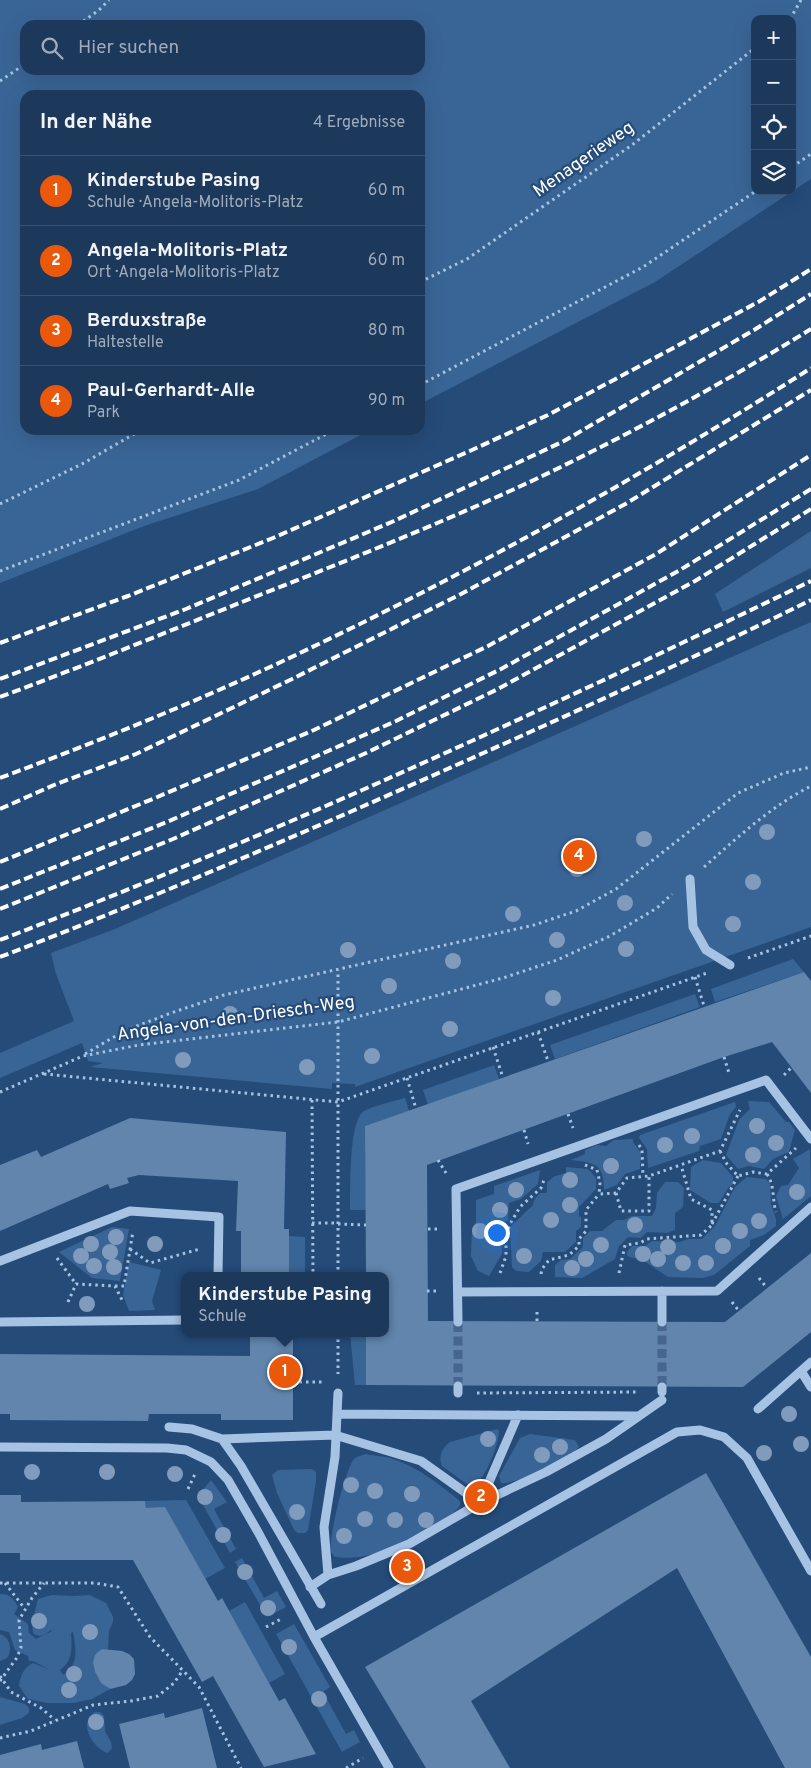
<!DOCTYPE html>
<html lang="de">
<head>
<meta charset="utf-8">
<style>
	:root { --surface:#1c385b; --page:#294364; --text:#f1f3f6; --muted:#a0acbb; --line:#3a5271; --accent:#ea580c }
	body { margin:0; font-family:Overpass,sans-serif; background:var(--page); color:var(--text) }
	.controls { position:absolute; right:15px; top:15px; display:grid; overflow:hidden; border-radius:10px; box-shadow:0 5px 20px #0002 }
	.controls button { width:45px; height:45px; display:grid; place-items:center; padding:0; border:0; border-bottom:1px solid var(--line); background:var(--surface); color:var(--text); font:25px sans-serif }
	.you { position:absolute; left:496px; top:1232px; width:18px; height:18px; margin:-12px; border:4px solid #fff; border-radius:50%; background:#1a73e8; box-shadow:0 0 0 8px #1a73e833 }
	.badge { display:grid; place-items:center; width:32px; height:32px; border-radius:50%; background:var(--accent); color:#fff; font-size:16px; font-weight:700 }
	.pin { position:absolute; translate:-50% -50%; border:2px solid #fff; box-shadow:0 1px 5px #0006 }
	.popup { position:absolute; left:181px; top:1272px; width:208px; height:65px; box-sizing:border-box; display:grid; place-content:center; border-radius:10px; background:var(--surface); filter:drop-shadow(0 1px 4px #0005); font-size:16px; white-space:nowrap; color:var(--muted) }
	.popup b { font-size:19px; color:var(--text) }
	.popup::after { content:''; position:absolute; left:50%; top:100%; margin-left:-10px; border:10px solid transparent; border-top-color:var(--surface) }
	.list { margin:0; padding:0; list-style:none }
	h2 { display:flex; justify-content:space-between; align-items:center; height:65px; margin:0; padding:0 20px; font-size:21px }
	h2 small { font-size:16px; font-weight:400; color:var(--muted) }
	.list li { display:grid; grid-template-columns:32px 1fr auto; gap:15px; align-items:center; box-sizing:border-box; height:70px; padding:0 20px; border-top:1px solid var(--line) }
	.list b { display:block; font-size:19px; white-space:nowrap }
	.list p { margin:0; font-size:16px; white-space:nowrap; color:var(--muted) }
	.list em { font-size:16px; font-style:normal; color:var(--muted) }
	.icon { flex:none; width:28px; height:28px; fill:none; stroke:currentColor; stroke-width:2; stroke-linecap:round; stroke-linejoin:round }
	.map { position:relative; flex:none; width:811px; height:1768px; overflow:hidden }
	.search { position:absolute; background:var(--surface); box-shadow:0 5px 20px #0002; left:20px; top:20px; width:405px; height:55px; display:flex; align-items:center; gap:12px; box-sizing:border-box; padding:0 18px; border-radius:15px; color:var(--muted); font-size:19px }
	.panel { position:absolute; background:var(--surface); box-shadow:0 5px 20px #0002; left:20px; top:90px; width:405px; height:345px; border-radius:15px }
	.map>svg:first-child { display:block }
</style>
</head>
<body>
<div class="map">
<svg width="811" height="1768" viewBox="0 0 811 1768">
	<rect width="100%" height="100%" fill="#254b79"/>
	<path fill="#396596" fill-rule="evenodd" d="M0 0H811V179L655 282 420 404V95H25V430H370L258 489 144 526 0 583ZM755 19H792V191H755ZM25 25H420V70H25Z
		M811 531V568L723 612 715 594Z
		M811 622V927L355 1087V1084L332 1083V1089L90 1067 103 1063 88 1061 82 1043 0 1078V1053L74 1021 56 974 51 953 115 929Z
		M793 959 804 972 715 1002 711 989Z
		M695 994 700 1007 555 1059 550 1045Z
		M494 1065 499 1079 428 1105 423 1090Z
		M405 1098 409 1111 365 1126 366 1210H350C351 1191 348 1121 364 1111 373 1106 395 1101 405 1098Z
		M748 1101 769 1102 786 1122H789L795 1130 789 1152 773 1159 764 1169 749 1166 738 1169 726 1155 739 1120 750 1109Z
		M735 1102 736 1107 730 1114 721 1139 700 1146 699 1151 648 1168 647 1149 639 1138 640 1135Z
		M630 1139H633V1142L641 1153 640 1169 625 1174 617 1185 604 1190C604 1163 594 1163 571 1160L585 1154V1150L597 1145 606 1146 614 1140Z
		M810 1149 811 1196 783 1219 776 1196 781 1186 788 1185 799 1168 793 1159Z
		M703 1160 721 1163 733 1177V1184L728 1188 719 1203H711L690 1190 691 1167Z
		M566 1167 588 1169 596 1178V1189L579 1207V1217L581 1216V1227L576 1231V1242L565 1252H543L541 1261 529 1272 516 1271 512 1267 510 1227 533 1205 534 1200 540 1193H547V1182L555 1176 566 1173Z
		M540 1170 538 1184 521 1199 509 1203 508 1220 501 1225 502 1254 489 1276 478 1271 471 1256 472 1228 476 1222V1200L494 1194V1186Z
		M747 1177 766 1179 770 1184 771 1204 776 1219V1226L764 1235 750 1240V1246L714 1275 703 1278 668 1277 644 1261 627 1256V1252L632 1246H645L652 1241 680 1242 688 1239H702L715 1226 735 1187Z
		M665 1182H678L684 1188 683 1207 675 1213V1230L667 1233 647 1232 641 1238 628 1237 619 1246 615 1259 582 1278 555 1277V1265L561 1260 570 1259 583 1247V1238L590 1231H602L616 1220H624L632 1216H652L656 1208 657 1193Z
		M112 1227 129 1229 120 1281 92 1278 59 1252Z
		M289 1236 305 1237V1276H289Z
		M129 1262 161 1270 152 1301 155 1310 129 1311 123 1295Z
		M350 1333H366V1385H355Z
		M497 1429 499 1431C499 1443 484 1485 471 1487L442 1466C438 1456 442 1448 450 1442Z
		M530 1434 575 1440 579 1447C576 1449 574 1454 571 1456 562 1463 510 1486 501 1483L499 1476 520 1438Z
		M366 1454C375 1456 385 1456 393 1459 418 1467 440 1485 460 1501V1505C455 1514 444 1519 436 1524 406 1542 371 1562 335 1557 334 1556 331 1552 331 1551 328 1539 346 1465 355 1458 358 1456 363 1455 366 1454Z
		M312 1469 316 1472V1481L308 1530 305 1533H298L294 1530 277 1493 272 1475 278 1470Z
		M211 1480 227 1502 214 1509 236 1549 230 1553 198 1496Z
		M186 1500 225 1568 205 1579 165 1508H146L145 1501Z
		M242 1558 264 1598 277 1591 286 1607 267 1617 235 1562Z
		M0 1594C10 1594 13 1598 18 1607L14 1614 28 1624 29 1633 36 1639 52 1631 51 1630C45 1634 40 1639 33 1633L32 1623 38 1599 52 1595 74 1596 90 1595 106 1603 113 1617V1622L109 1631 108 1649 99 1651C87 1665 97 1681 110 1689L92 1699 73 1703H47L28 1699 19 1686C20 1676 24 1667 33 1663L50 1670 33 1661H29L28 1656 15 1650 9 1632 0 1630ZM73 1632C76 1649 79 1665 63 1675L60 1670C73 1661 72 1647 71 1633Z
		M245 1602 285 1674 269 1683 229 1611Z
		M294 1624 330 1687 323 1692 346 1734 354 1730 360 1742 342 1752 276 1634Z
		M0 1634C10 1637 13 1650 7 1658L0 1661Z
		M0 1697 25 1704 29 1708V1713L22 1718 0 1725Z
		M95 1712H100L104 1716 105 1731 111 1742 112 1748 108 1753C93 1749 77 1722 95 1712Z"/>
	<path fill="#6185ac" d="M804 972 811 981V1093L772 1042 724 1057 427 1165 428 1321 725 1322 811 1253V1332L743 1387 366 1385V1333H385V1276H366L365 1126Z
		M130 1118 286 1132 284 1229H289V1276H241V1231H236L238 1181 139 1175 127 1178 129 1183 110 1189 108 1184 0 1231V1165L37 1150 41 1157Z
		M250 1333H293V1420H221V1414H149L148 1421 10 1420V1414H0V1354L250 1356Z
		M706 1473 811 1657V1768H785L677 1568 471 1701 510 1768H426L365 1667Z
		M0 1495H21V1502L145 1501 146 1508 165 1507 218 1601 222 1598 279 1701 285 1698 316 1754 264 1767 213 1676 202 1682 133 1560H20V1553H0Z
		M103 1649 122 1651 129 1654 134 1659 135 1674 132 1680 126 1685 110 1689 101 1683 95 1672 93 1663 95 1655 99 1651Z
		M202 1708 217 1768H130L119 1724 164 1713 165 1718Z
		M77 1741 84 1768H0V1755L41 1744 42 1750Z"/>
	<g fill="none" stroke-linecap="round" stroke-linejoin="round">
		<path stroke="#46668d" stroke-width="9" stroke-dasharray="9 4.5" stroke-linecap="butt" d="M662 1322V1387
			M458 1386V1322"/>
		<path stroke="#a7c3e3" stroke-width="3" stroke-dasharray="2.5 4" stroke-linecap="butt" d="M790 19 801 0
			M78 25 99 10 109 0
			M0 81 25 64
			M792 167 811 154
			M420 282 467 259 632 145 755 48
			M420 385 643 267 756 191
			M0 504 82 464 141 430
			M0 571 239 480 334 430
			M704 867C738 837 770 807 811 786
			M748 958 811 936
			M695 977 704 1006
			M538 1032 548 1061
			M493 1047 503 1078
			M85 1054 124 1031 171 1013 224 995 534 925 576 911 616 889 738 793 784 773 811 767
			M724 1057 729 1073
			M44 1074 338 1102 707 973
			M784 1075 791 1068
			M407 1078 416 1109
			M0 1092 83 1056 139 1045 338 1022 503 978 557 960 610 936 657 908 672 894
			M312 1100 313 1276
			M568 1114 573 1128
			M524 1130 528 1144
			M639 1145 642 1150 643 1176
			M720 1151 727 1164 738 1176 753 1172 767 1174 796 1148
			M438 1160 446 1173
			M585 1165 597 1170 600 1183 599 1194 616 1193 627 1178 649 1176 720 1151 740 1110
			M767 1174C775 1186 772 1199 776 1212
			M616 1193 621 1211H649V1176
			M312 1223H338
			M338 1224 366 1225
			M712 1224 738 1176
			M428 1229H437
			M130 1249 150 1263 200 1249
			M57 1258 76 1284
			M500 1273 506 1256V1237L510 1224 520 1207 541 1188 545 1177
			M619 1273 625 1245 640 1243 647 1239 701 1235 712 1225V1210L691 1199 681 1165
			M541 1274 542 1269 549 1260 569 1255 579 1246V1239L586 1231V1210L599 1194
			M338 1276V970
			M759 1278 767 1288
			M115 1286H124L133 1231
			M427 1291H439
			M68 1302 76 1284 115 1286 123 1302
			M732 1302 739 1311
			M537 1321V1310
			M338 1333V1374
			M293 1382H322
			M477 1393 638 1392
			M188 1489 195 1474
			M0 1583H95L118 1587 150 1637 199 1687 241 1768
			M5 1583 25 1609
			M266 1627 283 1618
			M0 1676 11 1692 41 1708 55 1720
			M0 1681 16 1659 21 1648 19 1620 32 1598 44 1583
			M0 1738 31 1731 93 1705 131 1701 158 1696 174 1683 183 1670
			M346 1768 363 1758"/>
		<path stroke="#a7c3e3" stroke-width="9" d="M690 879 693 927 706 950 730 965
			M0 1261 130 1211 219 1217 218 1276
			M662 1291V1322
			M458 1292 717 1291 811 1207
			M0 1322 185 1320
			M458 1322 456 1189 766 1080 811 1139
			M801 1371 811 1387
			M662 1392V1387
			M458 1393V1386
			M758 1409 811 1362
			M337 1414 639 1416
			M169 1427 192 1429 222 1439 241 1466 321 1604
			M222 1439 335 1435 421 1461 480 1503 518 1415
			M0 1447 167 1448 186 1450 211 1462 228 1480 258 1532 314 1637 389 1768
			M328 1575 324 1527 335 1457 338 1393
			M310 1587 328 1575 356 1566 409 1544 480 1503 546 1472 606 1439 662 1400
			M314 1637 677 1432 700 1430 724 1437 747 1458 811 1571"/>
		<path stroke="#fff" stroke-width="4" stroke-dasharray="9 4" stroke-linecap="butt" d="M0 643 128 596 273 538 472 450 548 415 651 360 760 301 811 269
			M0 679 186 609 394 521 564 441 754 330 811 294
			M0 697C81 667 162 634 242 602 341 563 440 524 536 479 630 434 722 384 811 329
			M0 778C96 742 191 704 283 661 466 575 641 477 811 368
			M0 809 54 785 136 754 290 680 461 594 627 503 811 390
			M0 862 155 798 314 730 488 646 656 554 811 455
			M0 889 167 822 396 721 501 669 680 570 811 489
			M0 909 173 839 366 753 498 689 695 581 811 509
			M0 940C276 834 545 710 811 581
			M0 957C118 912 234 862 350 812 505 744 659 675 811 600"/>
	</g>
	<g fill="#809bbc">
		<circle cx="767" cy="832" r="8"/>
		<circle cx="644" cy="839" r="8"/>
		<circle cx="577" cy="869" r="8"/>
		<circle cx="753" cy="882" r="8"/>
		<circle cx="625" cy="903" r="8"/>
		<circle cx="513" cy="914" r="8"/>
		<circle cx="733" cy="924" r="8"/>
		<circle cx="557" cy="940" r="8"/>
		<circle cx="626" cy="949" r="8"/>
		<circle cx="348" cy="950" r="8"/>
		<circle cx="453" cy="961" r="8"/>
		<circle cx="389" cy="986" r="8"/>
		<circle cx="553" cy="998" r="8"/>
		<circle cx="230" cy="1014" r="8"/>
		<circle cx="450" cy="1029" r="8"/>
		<circle cx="372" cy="1056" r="8"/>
		<circle cx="183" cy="1060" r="8"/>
		<circle cx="307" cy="1067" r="8"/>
		<circle cx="757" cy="1126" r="8"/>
		<circle cx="692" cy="1136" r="8"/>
		<circle cx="776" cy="1143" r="8"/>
		<circle cx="665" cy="1145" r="8"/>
		<circle cx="753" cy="1155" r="8"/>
		<circle cx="611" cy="1166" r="8"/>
		<circle cx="570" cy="1180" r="8"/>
		<circle cx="516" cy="1190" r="8"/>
		<circle cx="797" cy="1192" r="8"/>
		<circle cx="570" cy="1205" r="8"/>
		<circle cx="500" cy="1210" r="8"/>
		<circle cx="551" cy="1220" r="8"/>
		<circle cx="759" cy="1221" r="8"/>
		<circle cx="635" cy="1225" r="8"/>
		<circle cx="480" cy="1231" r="8"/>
		<circle cx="740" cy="1231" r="8"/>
		<circle cx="116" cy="1237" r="8"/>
		<circle cx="91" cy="1244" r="8"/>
		<circle cx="155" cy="1244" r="8"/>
		<circle cx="601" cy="1245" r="8"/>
		<circle cx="723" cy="1246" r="8"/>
		<circle cx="668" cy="1247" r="8"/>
		<circle cx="110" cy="1252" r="8"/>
		<circle cx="643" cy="1254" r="8"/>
		<circle cx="81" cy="1256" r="8"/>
		<circle cx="524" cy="1256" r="8"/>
		<circle cx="586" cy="1259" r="8"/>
		<circle cx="658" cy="1259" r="8"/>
		<circle cx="683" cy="1263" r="8"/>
		<circle cx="706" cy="1263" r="8"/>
		<circle cx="94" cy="1266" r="8"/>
		<circle cx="114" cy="1267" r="8"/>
		<circle cx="572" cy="1268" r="8"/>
		<circle cx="87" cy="1304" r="8"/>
		<circle cx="789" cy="1414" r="8"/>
		<circle cx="488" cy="1439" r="8"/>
		<circle cx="801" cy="1444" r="8"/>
		<circle cx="560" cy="1447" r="8"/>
		<circle cx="764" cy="1453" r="8"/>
		<circle cx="542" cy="1455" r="8"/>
		<circle cx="32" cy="1472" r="8"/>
		<circle cx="107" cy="1472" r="8"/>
		<circle cx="175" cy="1474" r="8"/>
		<circle cx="351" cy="1485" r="8"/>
		<circle cx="375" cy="1491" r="8"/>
		<circle cx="412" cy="1494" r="8"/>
		<circle cx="205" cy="1497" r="8"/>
		<circle cx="297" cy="1512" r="8"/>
		<circle cx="365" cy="1519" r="8"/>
		<circle cx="395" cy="1520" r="8"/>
		<circle cx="426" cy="1520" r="8"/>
		<circle cx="223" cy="1535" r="8"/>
		<circle cx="344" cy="1536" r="8"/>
		<circle cx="245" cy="1572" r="8"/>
		<circle cx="268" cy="1608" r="8"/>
		<circle cx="39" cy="1621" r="8"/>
		<circle cx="90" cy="1632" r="8"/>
		<circle cx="289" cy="1647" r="8"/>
		<circle cx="74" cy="1674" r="8"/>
		<circle cx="69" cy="1690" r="8"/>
		<circle cx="319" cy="1699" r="8"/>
		<circle cx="96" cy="1722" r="8"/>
	</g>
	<g text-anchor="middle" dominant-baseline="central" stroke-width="4.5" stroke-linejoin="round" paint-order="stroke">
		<g font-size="18" fill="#fff" stroke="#254b79">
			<text transform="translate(584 160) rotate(-35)">Menagerieweg</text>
			<text transform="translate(236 1019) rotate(-8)">Angela-von-den-Driesch-Weg</text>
		</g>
	</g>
</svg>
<div class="controls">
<button>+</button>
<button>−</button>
<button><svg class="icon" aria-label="locate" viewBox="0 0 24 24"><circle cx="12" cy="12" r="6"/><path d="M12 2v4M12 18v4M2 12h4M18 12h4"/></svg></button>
<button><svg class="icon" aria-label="layers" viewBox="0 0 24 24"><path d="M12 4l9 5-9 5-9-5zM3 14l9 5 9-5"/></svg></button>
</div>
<div class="you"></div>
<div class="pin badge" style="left:285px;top:1372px">1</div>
<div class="popup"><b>Kinderstube Pasing</b>Schule</div>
<div class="pin badge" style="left:481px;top:1497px">2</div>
<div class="pin badge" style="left:407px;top:1567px">3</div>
<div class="pin badge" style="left:579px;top:856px">4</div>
<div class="search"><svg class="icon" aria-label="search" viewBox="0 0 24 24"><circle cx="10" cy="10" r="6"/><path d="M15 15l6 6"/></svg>Hier suchen</div>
<section class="panel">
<h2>In der Nähe<small>4 Ergebnisse</small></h2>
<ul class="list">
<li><span class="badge">1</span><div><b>Kinderstube Pasing</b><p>Schule · Angela-Molitoris-Platz</p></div><em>60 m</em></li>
<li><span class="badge">2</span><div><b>Angela-Molitoris-Platz</b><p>Ort · Angela-Molitoris-Platz</p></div><em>60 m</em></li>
<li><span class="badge">3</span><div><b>Berduxstraße</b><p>Haltestelle</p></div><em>80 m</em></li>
<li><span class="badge">4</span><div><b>Paul-Gerhardt-Alle</b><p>Park</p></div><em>90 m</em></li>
</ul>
</section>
</div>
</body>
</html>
